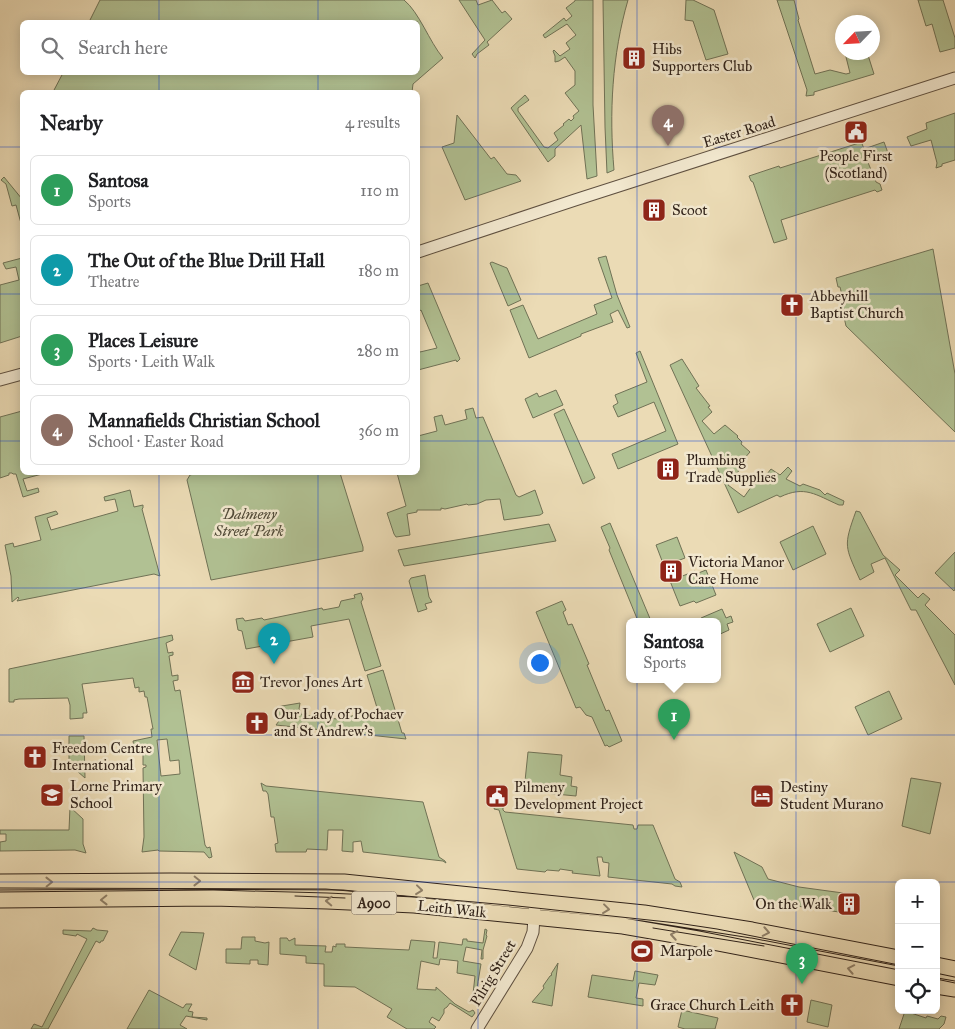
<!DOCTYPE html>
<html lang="en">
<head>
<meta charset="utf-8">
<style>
	:root { --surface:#fff; --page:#f2f2f2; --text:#202124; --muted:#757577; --line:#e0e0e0; --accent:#8f2418 }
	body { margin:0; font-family:"IM FELL Great Primer",serif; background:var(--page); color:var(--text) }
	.controls { position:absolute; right:15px; bottom:15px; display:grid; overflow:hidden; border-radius:8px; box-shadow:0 2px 12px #0003 }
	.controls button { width:45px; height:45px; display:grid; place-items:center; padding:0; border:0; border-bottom:1px solid var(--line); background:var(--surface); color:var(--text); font:25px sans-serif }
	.compass { position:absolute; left:835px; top:15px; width:45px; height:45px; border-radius:50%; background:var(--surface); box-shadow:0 2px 12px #0003; rotate:245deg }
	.you { position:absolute; left:539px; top:662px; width:18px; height:18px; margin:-12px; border:4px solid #fff; border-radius:50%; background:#1a73e8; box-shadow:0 0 0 8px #1a73e833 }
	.badge { display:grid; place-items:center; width:32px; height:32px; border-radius:50%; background:var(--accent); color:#fff; font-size:16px; font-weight:700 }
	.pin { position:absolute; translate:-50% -41px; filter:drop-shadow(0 1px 2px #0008) }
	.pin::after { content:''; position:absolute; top:26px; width:18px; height:15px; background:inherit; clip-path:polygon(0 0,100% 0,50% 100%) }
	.popup { position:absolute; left:626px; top:618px; width:95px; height:65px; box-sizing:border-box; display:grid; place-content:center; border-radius:8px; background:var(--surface); filter:drop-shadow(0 1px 4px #0005); font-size:16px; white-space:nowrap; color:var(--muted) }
	.popup b { font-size:19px; color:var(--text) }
	.popup::after { content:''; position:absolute; left:50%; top:100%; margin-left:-10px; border:10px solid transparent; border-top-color:var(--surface) }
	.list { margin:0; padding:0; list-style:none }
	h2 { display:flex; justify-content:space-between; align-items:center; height:65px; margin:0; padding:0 20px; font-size:21px }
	h2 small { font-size:16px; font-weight:400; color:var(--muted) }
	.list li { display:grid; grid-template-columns:32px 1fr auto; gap:15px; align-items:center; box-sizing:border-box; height:70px; margin:0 10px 10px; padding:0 10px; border:1px solid var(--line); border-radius:8px }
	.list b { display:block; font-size:19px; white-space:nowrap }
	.list p { margin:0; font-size:16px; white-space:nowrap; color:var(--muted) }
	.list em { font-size:16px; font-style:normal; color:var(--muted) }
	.icon { flex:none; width:28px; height:28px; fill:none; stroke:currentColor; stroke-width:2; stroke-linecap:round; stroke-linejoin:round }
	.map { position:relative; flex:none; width:955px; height:1029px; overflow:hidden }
	.search { position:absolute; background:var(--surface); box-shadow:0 2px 12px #0003; left:20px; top:20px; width:400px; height:55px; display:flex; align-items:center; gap:12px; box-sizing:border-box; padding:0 18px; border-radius:8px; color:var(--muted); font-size:19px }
	.panel { position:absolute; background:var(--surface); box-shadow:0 2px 12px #0003; left:20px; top:90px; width:400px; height:385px; border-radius:8px }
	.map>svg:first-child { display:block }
</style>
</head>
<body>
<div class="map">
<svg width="955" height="1029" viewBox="0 0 955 1029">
	<rect width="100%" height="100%" fill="#ebdbb5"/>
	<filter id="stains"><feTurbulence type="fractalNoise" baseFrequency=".004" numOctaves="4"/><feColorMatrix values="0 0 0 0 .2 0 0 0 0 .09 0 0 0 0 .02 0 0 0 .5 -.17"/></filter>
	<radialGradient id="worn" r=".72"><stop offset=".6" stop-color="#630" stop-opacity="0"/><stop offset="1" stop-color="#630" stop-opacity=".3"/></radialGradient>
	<path fill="#b1c193" stroke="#707256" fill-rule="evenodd" d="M100 0H404C419 12 429 41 443 58L413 84 412 92H53L63 73 418 72V22H89Z
		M459 0H476L478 5 492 0 502 13 505 11 512 19 487 42 489 45 477 54 475 58 472 54 485 40Z
		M575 0H593V105L597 176 587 179 581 125 555 149V156L548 162 511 108 525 95 529 100 518 108V111L544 147 548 148 558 140 554 133 564 125 563 124 569 119 571 121 574 118 573 116 579 111 565 93 575 85V71L565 57 559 61 555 62V56L553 51 554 50 560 56 570 49 566 43 576 35 567 24 545 38 543 35 564 18 566 21 572 16 566 8 575 1Z
		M603 0H628C612 55 609 113 614 170L607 173 605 127Z
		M686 0H693L714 10 728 54 706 60 693 21 685 20Z
		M777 0H794L799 19 798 20 815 74 830 70 846 74 850 73 845 53 867 52 874 74 814 92V95L806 96 807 90Z
		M918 0H943L955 38V48L940 52 932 24 926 26Z
		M955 113V160L942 164V166L936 168 937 163 931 140 911 146 907 137 927 129 926 123Z
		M457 115 491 159 494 157 507 174 516 175 521 181 465 200 442 147 454 143Z
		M858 141H861L864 149 884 142 888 153 867 160 876 182 880 184 882 190 877 192 875 190 781 220 787 239 774 243 753 182 751 181 749 176 779 166 780 168 859 143Z
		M4 177 22 199V227L16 205 12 206 6 184 1 180Z
		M933 249 955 374V432L846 326 844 317 855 313 853 311 842 314 841 304 844 303 840 287H838L836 278Z
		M606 256 617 295 630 327 627 328 618 310 610 314 613 322 581 334V336L529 358 510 310 523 305 538 339 597 314 594 305 612 298 598 258Z
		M22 258V336L0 343V285L19 280 16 267 6 269 3 263Z
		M492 262 507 268 521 300 508 306 490 263Z
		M428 283 460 359 457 362 456 360 418 370V349L420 352 437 348 421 310 418 312V286Z
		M640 351 678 444 618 469 612 454 666 431 654 402 618 417 613 406 618 403 615 395 647 382 636 353Z
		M682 359 699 386 696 388 710 406 708 407 712 412 702 421 714 434 725 425 738 436 737 437 742 442 741 444 750 452 742 461 745 464 735 475 733 474 730 478 731 480 728 485 744 497 754 483 755 484 761 477 763 479 771 469 780 475 788 467 792 471 786 479 800 486 803 484 820 490 825 495 827 493 844 501 843 505H839C816 495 805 485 780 497L777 495 738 513 670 365Z
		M556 390 563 405 533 418 525 399 537 393 539 397Z
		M473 408 476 418 483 417 516 495 519 497 535 490 543 513 540 515 504 520 500 499 486 500 477 504 468 505 467 504 445 509 441 508V510H417V512L407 514 410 535 396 537 394 534 387 513 406 506 397 473 418 472V436L437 431 434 417 442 415 445 425 467 419 465 410Z
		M564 409 595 478 583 484 554 414Z
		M22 411V472L46 473 23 479 27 491 38 488 39 492 23 497 16 474H13L12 473H9V475L0 478V417Z
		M201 472 340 473 363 547V551L211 580 187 480 190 475Z
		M130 490 134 507 143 505V508L142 509 160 576 154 574 17 601 19 598 18 597 12 602 11 576 5 545 13 543 14 547 41 540 35 517 56 511 58 514 47 518 51 530 118 511 115 499 105 501 104 497Z
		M856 511 860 512 883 555 900 570 895 575 918 598 923 593 930 599 925 605 955 635V685L916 610H911L885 558 871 564 874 572 860 580C845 546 843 547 856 511Z
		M610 523 651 621H638L609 550 610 548 601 527Z
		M549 524 556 541 404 566 398 550Z
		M813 526 826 554 793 570 780 542Z
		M677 537 685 558 664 566 656 545Z
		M955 552V589L954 591 935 573Z
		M706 570 716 595 696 603 694 601 680 606 670 581 695 571 696 574Z
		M425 575 429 597 432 602 425 604 427 609 418 612 409 581 411 578Z
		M361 593 363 599 361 602 381 666 365 671 349 619 311 626 313 637 246 649 242 631 238 630 236 619 243 618 245 621 262 618 264 620 322 608 323 610 339 607 341 601 355 598 354 595Z
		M562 601 566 610 563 612 568 625 572 624 589 664 587 665 606 711 609 710 622 741 609 747 607 745 605 746 592 717 586 715 580 707 576 708 536 612Z
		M851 608 864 636 830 652 817 624Z
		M722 609 726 618 731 616 733 622 727 624 729 630 718 635V621H703L701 618Z
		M172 635 173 640 166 643 168 653 173 652V655L169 656 172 676 178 675V680L173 681 175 691 180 690 205 845 207 848 210 847 212 857 209 858 204 852 159 851 158 850 142 852 144 837 143 768 146 767V765H143V754H146V751H143V747H134L133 741 152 737 151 729H153L147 697H145L144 691 139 692V687L135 688 133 678 82 684 87 713H83V718L70 719V705L68 698 19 699 14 700V702H9V669ZM167 739 170 761 179 760 180 774 161 776 157 740Z
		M383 670 402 733H404L406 739 276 725 279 721 276 707 300 703 299 709 302 715 337 719 378 711 367 675Z
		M889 691 902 719 868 735 855 707Z
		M69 736H84L85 778 69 764Z
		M528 752 562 755 560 775 572 777 571 786 577 787 576 796 524 791Z
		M911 778 941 783 930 834 902 826Z
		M261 783 266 786 423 802 439 857 445 861 446 863 443 861 363 852 361 841 353 842V852L342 851 343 830H328L327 850 307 849 306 852H276L275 844 278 843 274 817H271L268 794 266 791H263Z
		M495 806 503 807V810L505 812 633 825 634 829H637L638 825H653L675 879 680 882 682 887 675 886 672 884 608 877 609 863 603 862 602 857H597L600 876 572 873 573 871 560 869 559 871 547 870 545 872 517 869 499 810 494 809Z
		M70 807 83 819V844L86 853 75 850 0 851V842L6 841V834H0V830H69Z
		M734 852 762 867 768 879 799 887 843 893 846 913 754 900Z
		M93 928 97 930 108 931 103 941H101L100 943 96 941 48 1029H31L34 1024 42 1027 87 939 77 934 76 936 63 934V930L91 931Z
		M485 929 487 930 486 935 487 936 483 950V959H481L482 950 466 947 463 961 481 964 476 994 487 996 480 1007 473 1002 476 995 473 994 475 976 457 973 458 961 440 959 439 965 421 961 417 989 436 990V987L455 1004 469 1012 473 1010 475 1013 472 1017 450 1003 447 1007 444 1009V1013L439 1021 432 1017 429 1022 436 1027 434 1029H407L387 1017 392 1009 355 987 324 986V964L306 963V956L280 954V938H287L289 941 295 938V945L326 946 325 952H332L333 946 336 947V944H345V947L409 950 411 940 435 942 433 958H437L439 942 462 945 463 939H467V941L483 943Z
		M181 932 204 933 196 970 169 955Z
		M242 937H255V941L265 943 269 942 268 965 258 964V960H250V964L226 963V949H241Z
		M558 963 552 1006 532 1002 544 988 543 986 550 976 552 975 551 974Z
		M635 971 658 975 655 985 639 983 636 998 643 999V1006L588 997 592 975 633 981Z
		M149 990 183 1008 186 1004H192L188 1011 193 1012 192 1017 207 1018V1020L186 1016 180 1025 187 1029H127Z
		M811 1000 832 1005 828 1027 807 1022Z
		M682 1010 718 1018 715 1029H685L678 1027Z
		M905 1011 926 1018 927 1016 938 1019 941 1016 946 1017 944 1024 939 1029H899Z"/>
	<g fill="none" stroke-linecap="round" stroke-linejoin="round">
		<g stroke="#5f5040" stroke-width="13">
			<path id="tertiary" d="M418 252 575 200 955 78
				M0 380 22 374
				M477 1029 527 948 533 932 535 902"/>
		</g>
		<g stroke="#302219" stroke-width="17">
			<path id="primary" d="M0 882 171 881 344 882 644 913 752 930 899 958
				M0 900 213 898 327 901 414 905 623 926 698 939 899 978
				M936 965 955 969
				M936 986 955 989"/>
		</g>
		<use href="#tertiary" stroke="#f2e8cf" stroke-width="11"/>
		<use href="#primary" stroke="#ebdbb5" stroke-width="15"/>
		<path stroke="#302219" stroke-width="1" d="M0 888 326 889 508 905 677 923 717 929 899 965
			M295 896 345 898
			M653 928 764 946
			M936 979 955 983"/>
	</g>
	<defs><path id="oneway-chevron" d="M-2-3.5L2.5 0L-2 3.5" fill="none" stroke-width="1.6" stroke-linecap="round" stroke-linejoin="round" transform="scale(1.25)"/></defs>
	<g stroke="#8e7e67">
		<use href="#oneway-chevron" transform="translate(197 881) rotate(1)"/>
		<use href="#oneway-chevron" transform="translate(49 882) rotate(-1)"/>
		<use href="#oneway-chevron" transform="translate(419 890) rotate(6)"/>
		<use href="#oneway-chevron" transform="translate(104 900) rotate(179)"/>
		<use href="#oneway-chevron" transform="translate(329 901) rotate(-178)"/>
		<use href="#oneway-chevron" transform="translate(606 909) rotate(7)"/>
		<use href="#oneway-chevron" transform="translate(766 932) rotate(11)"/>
		<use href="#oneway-chevron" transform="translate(674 935) rotate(-170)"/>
		<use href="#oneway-chevron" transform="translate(851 969) rotate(-169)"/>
	</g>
	<path fill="none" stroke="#1d4ed8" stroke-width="1" stroke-opacity="0.55" d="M159 0V22M318 0V22M478 0V1029M637 0V1029M796 0V1029M159 72V92M318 72V92M0 147H22M418 147H955M0 294H22M418 294H955M0 441H22M418 441H955M159 472V1029M318 472V1029M0 588H955M0 735H955M0 882H955"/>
	<defs>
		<g id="building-square" transform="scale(1.25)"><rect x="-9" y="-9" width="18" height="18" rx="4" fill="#8f2418" stroke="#f2e8cf"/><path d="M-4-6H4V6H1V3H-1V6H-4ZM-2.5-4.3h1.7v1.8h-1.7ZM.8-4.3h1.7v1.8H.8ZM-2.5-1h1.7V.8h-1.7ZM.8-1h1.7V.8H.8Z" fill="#fff"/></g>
		<g id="civic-square" transform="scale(1.25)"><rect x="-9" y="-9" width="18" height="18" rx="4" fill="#8f2418" stroke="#f2e8cf"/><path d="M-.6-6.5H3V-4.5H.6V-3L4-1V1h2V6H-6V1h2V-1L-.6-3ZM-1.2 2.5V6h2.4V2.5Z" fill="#fff"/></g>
		<g id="church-square" transform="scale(1.25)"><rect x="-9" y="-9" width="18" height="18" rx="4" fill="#8f2418" stroke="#f2e8cf"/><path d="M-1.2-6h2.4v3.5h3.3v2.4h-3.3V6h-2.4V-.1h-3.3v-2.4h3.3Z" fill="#fff"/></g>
		<g id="museum-square" transform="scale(1.25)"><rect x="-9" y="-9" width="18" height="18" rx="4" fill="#8f2418" stroke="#f2e8cf"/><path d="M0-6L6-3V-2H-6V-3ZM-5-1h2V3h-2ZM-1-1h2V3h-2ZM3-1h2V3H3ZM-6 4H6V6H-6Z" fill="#fff"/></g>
		<g id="school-square" transform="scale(1.25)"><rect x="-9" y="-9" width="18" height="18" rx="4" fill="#8f2418" stroke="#f2e8cf"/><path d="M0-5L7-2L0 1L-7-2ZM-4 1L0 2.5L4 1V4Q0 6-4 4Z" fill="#fff"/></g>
		<g id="hotel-square" transform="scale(1.25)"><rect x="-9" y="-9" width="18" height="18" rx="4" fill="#8f2418" stroke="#f2e8cf"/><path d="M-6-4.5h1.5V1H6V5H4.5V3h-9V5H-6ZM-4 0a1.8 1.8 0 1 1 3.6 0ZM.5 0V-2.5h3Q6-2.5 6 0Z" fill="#fff"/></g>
		<g id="stadium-square" transform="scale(1.25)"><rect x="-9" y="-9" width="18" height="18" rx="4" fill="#8f2418" stroke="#f2e8cf"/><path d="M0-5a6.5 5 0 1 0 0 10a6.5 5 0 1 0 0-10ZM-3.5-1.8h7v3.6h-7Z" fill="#fff"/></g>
	</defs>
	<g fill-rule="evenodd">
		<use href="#building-square" x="634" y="58"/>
		<use href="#civic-square" x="856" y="132"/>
		<use href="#building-square" x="654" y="210"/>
		<use href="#church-square" x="792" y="305"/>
		<use href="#building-square" x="668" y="469"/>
		<use href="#building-square" x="671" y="571"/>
		<use href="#museum-square" x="243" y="682"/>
		<use href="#church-square" x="257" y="723"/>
		<use href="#church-square" x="35" y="757"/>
		<use href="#school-square" x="52" y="795"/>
		<use href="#civic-square" x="497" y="796"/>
		<use href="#hotel-square" x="762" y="796"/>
		<use href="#building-square" x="849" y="904"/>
		<use href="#stadium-square" x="642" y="951"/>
		<use href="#church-square" x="792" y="1005"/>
	</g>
	<g text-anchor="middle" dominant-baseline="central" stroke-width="5" stroke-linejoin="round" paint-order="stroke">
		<rect fill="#f2e8cf" stroke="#6a5d50" stroke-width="1" x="351.5" y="891.5" width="45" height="23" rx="4"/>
		<g font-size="14" font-weight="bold" fill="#302219">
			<text x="374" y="903">A900</text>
		</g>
		<g font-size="15" fill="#302219" stroke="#f2e8cf" text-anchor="start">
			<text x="652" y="49">Hibs<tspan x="652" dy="17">Supporters Club</tspan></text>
			<text x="856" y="156" text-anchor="middle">People First<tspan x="856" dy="17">(Scotland)</tspan></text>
			<text x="672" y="210">Scoot</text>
			<text x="810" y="296">Abbeyhill<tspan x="810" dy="17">Baptist Church</tspan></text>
			<text x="686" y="460">Plumbing<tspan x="686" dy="17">Trade Supplies</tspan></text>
			<text x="688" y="562">Victoria Manor<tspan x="688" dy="17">Care Home</tspan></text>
			<text x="260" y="682">Trevor Jones Art</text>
			<text x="274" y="714">Our Lady of Pochaev<tspan x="274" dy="17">and St Andrew's</tspan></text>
			<text x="52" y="748">Freedom Centre<tspan x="52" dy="17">International</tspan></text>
			<text x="70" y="786">Lorne Primary<tspan x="70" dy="17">School</tspan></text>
			<text x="514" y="787">Pilmeny<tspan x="514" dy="17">Development Project</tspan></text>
			<text x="780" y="787">Destiny<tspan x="780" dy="17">Student Murano</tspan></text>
			<text x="832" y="904" text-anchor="end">On the Walk</text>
			<text x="660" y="951">Marpole</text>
			<text x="774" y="1005" text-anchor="end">Grace Church Leith</text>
		</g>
		<g font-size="15" fill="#302219" stroke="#f2e8cf">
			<text transform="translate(739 132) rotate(-17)">Easter Road</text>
			<text transform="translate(452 909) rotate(6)">Leith Walk</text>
			<text transform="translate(493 973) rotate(-59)">Pilrig Street</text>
		</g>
		<g font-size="15" font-style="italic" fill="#504a38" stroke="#f2e8cf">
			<text x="249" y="514">Dalmeny<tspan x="249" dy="17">Street Park</tspan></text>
		</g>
	</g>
	<rect width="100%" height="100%" filter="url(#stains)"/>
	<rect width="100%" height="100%" fill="url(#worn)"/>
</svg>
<div class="controls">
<button>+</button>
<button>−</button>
<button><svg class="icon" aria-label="locate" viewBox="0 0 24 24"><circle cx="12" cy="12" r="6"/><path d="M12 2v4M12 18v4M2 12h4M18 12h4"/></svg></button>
</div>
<svg class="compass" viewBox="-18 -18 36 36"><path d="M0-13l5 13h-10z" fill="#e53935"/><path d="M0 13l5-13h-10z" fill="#757577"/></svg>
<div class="you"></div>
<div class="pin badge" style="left:674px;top:740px;background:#2e9e5b">1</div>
<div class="popup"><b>Santosa</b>Sports</div>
<div class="pin badge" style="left:274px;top:664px;background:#0f9aa8">2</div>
<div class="pin badge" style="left:802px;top:984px;background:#2e9e5b">3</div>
<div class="pin badge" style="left:668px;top:146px;background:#8d6e63">4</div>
<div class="search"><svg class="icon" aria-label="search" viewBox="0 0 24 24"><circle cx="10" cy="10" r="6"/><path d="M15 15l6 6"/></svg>Search here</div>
<section class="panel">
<h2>Nearby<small>4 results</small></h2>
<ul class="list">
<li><span class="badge" style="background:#2e9e5b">1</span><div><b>Santosa</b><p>Sports</p></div><em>110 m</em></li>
<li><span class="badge" style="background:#0f9aa8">2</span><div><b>The Out of the Blue Drill Hall</b><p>Theatre</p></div><em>180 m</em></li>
<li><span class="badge" style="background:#2e9e5b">3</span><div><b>Places Leisure</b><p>Sports · Leith Walk</p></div><em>280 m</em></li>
<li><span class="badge" style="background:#8d6e63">4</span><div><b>Mannafields Christian School</b><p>School · Easter Road</p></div><em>360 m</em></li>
</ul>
</section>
</div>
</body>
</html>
